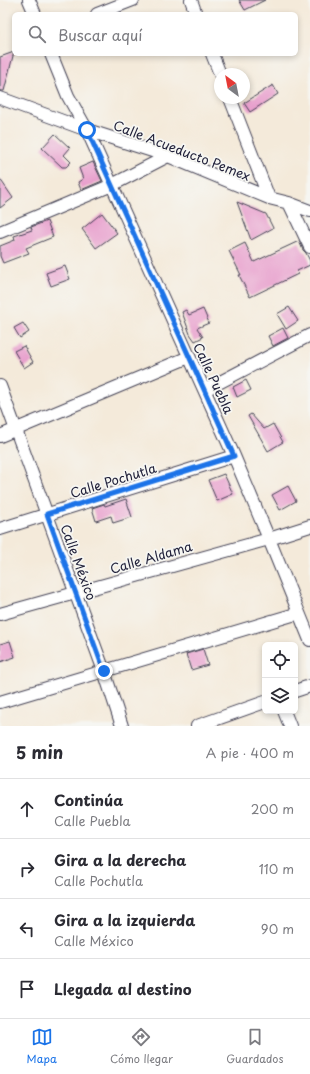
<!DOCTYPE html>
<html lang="es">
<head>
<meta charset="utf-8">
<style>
	:root { --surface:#fff; --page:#f7f7f7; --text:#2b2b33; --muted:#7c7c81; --line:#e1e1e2; --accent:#1a73e8 }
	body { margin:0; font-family:"Playpen Sans",sans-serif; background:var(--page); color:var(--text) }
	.controls { position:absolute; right:12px; bottom:12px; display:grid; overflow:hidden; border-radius:6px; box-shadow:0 2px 6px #0003 }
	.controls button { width:36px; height:36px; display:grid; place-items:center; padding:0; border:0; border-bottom:1px solid var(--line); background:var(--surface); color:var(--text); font:20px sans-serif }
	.compass { position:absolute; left:214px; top:68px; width:36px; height:36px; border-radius:50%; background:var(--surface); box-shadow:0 2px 6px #0003; rotate:328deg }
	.stop { position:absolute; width:12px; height:12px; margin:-9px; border:3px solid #1a73e8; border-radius:50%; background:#fff }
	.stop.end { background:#1a73e8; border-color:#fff; box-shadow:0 1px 4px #0008 }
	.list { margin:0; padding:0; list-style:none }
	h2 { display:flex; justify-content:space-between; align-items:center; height:52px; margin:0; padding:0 16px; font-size:17px }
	h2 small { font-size:13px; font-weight:400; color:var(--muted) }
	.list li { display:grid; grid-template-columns:26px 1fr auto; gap:12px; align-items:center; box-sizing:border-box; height:60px; padding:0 16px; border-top:1px solid var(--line) }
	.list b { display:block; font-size:15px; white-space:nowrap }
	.list p { margin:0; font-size:13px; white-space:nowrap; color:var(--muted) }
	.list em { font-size:13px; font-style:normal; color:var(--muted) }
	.icon { flex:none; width:22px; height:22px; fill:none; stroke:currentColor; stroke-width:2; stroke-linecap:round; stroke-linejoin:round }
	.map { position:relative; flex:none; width:310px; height:726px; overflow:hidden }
	.search { position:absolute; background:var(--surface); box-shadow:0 2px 6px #0003; left:12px; right:12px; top:12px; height:44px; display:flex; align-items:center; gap:10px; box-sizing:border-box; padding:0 14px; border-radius:6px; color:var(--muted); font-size:15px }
	.sheet { height:292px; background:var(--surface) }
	nav { display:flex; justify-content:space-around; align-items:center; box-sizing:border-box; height:56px; border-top:1px solid var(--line); background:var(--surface); font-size:11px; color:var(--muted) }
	nav a { display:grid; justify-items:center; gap:2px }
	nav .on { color:var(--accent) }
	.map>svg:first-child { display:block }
</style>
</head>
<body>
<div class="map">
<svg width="310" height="726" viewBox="0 0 310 726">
	<rect width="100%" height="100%" fill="#f6f6f2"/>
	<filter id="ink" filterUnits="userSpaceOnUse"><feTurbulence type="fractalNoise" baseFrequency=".025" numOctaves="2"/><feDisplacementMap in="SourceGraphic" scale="8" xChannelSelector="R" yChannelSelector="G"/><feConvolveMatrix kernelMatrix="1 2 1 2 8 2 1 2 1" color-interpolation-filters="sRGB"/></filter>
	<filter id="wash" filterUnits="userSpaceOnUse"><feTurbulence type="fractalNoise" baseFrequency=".012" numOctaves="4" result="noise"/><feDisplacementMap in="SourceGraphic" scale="16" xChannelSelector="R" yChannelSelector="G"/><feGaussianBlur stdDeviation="0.9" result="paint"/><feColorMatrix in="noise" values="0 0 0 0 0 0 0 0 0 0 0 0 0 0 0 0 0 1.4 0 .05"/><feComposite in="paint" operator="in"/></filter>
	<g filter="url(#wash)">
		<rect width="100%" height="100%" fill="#f4eada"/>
		<g id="blocks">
			<path fill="#e8a0cd" d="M239 0H265L245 10Z
				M14 52 4 91H0V57Z
				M273 85 278 94 250 112 244 103Z
				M55 134 70 148 64 155 71 162 66 167H62L42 148Z
				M93 162 102 181 81 190 78 182 83 179 79 168Z
				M0 179 13 198 0 208Z
				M237 202 266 214 273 228 251 240Z
				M102 213 117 233 96 248 82 229Z
				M47 221 53 237 26 248 29 253 3 263 0 256V246L15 240 14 236 32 230 31 227Z
				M299 241 303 250 306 253 310 261V265L297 271 298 274 250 297 239 275H241L229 251 245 243 254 262Z
				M65 266 70 279 51 286 46 273Z
				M289 307 298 321 286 329 277 314Z
				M203 309 209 323 197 328 203 337 195 341 190 334 182 312 186 310 189 315Z
				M23 323 29 332 20 338 14 328Z
				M283 328 288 338 273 346 268 336Z
				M24 346 33 362 24 368 14 351Z
				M246 380 251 390 237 397 233 387Z
				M251 414 264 429 273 424 283 442 268 451 248 416Z
				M224 474 233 494 217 501 208 480Z
				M288 486 296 501 280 510 272 495Z
				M126 499 132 517 113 523 111 516 96 521 92 508 104 504 105 506Z
				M10 641 15 657 0 662V644Z
				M203 649 208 665 191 670 186 654Z"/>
		</g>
	</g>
	<g filter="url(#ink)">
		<use href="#blocks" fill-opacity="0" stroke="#424053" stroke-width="1"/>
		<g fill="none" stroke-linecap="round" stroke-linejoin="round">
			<g stroke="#424053" stroke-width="14">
				<path id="street" d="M29 0 35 14
					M191 0 196 14
					M97 14 133 0
					M51 54 68 96 87 130 234 456 269 539 310 640
					M212 54 220 74
					M0 98 87 130 168 156 269 198 289 203 310 211
					M230 98 269 198
					M289 203 310 247
					M0 232 112 185 168 156
					M0 386 104 671 122 726
					M205 390 310 335
					M0 436 189 357
					M0 529 234 456
					M0 614 269 539 310 526
					M295 691 310 686
					M0 702 299 613
					M284 711 290 726
					M197 726 265 702"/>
			</g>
			<use href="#street" stroke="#fff" stroke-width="12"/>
		</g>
	</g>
	<g fill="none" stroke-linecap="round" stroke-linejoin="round" filter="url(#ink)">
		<path stroke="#1a73e8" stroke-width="5" d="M87 130 234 456 47 514 104 671"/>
	</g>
	<g text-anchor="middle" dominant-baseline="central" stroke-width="3.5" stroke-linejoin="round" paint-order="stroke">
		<g font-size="13" fill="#22223b" stroke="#f6f6f2">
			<text transform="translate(182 150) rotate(21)">Calle Acueducto Pemex</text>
			<text transform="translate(214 378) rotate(65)">Calle Puebla</text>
			<text transform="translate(113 480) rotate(-17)">Calle Pochutla</text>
			<text transform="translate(151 557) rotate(-16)">Calle Aldama</text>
			<text transform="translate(79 562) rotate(70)">Calle México</text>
		</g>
	</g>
</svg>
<div class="controls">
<button><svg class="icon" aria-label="locate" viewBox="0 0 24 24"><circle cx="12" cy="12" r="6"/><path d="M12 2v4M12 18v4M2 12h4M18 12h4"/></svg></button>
<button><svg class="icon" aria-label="layers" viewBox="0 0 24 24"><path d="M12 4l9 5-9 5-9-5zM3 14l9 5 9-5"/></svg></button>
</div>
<svg class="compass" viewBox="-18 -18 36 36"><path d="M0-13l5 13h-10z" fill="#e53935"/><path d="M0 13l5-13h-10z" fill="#7c7c81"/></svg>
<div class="stop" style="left:87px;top:130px"></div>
<div class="stop end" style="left:104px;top:671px"></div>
<div class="search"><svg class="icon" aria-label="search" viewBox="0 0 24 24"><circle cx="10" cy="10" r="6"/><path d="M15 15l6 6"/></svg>Buscar aquí</div>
</div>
<section class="sheet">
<h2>5 min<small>A pie · 400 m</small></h2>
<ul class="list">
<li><svg class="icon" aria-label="ahead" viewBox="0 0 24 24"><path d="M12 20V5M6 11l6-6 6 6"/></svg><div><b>Continúa</b><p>Calle Puebla</p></div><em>200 m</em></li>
<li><svg class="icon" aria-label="right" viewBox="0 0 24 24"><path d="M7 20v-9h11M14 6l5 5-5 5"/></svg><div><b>Gira a la derecha</b><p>Calle Pochutla</p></div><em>110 m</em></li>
<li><svg class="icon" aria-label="left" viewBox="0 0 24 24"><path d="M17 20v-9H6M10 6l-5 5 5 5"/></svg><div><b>Gira a la izquierda</b><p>Calle México</p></div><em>90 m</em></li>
<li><svg class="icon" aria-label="arrive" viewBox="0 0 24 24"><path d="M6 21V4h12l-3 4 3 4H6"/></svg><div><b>Llegada al destino</b></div></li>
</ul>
</section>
<nav>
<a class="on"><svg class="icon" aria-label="map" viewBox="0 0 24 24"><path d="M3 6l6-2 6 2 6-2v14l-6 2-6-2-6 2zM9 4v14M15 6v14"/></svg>Mapa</a>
<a><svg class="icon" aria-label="directions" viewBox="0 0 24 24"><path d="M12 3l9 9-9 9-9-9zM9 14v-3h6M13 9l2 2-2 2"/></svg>Cómo llegar</a>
<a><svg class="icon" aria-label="saved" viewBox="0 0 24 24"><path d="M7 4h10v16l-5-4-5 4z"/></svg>Guardados</a>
</nav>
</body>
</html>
